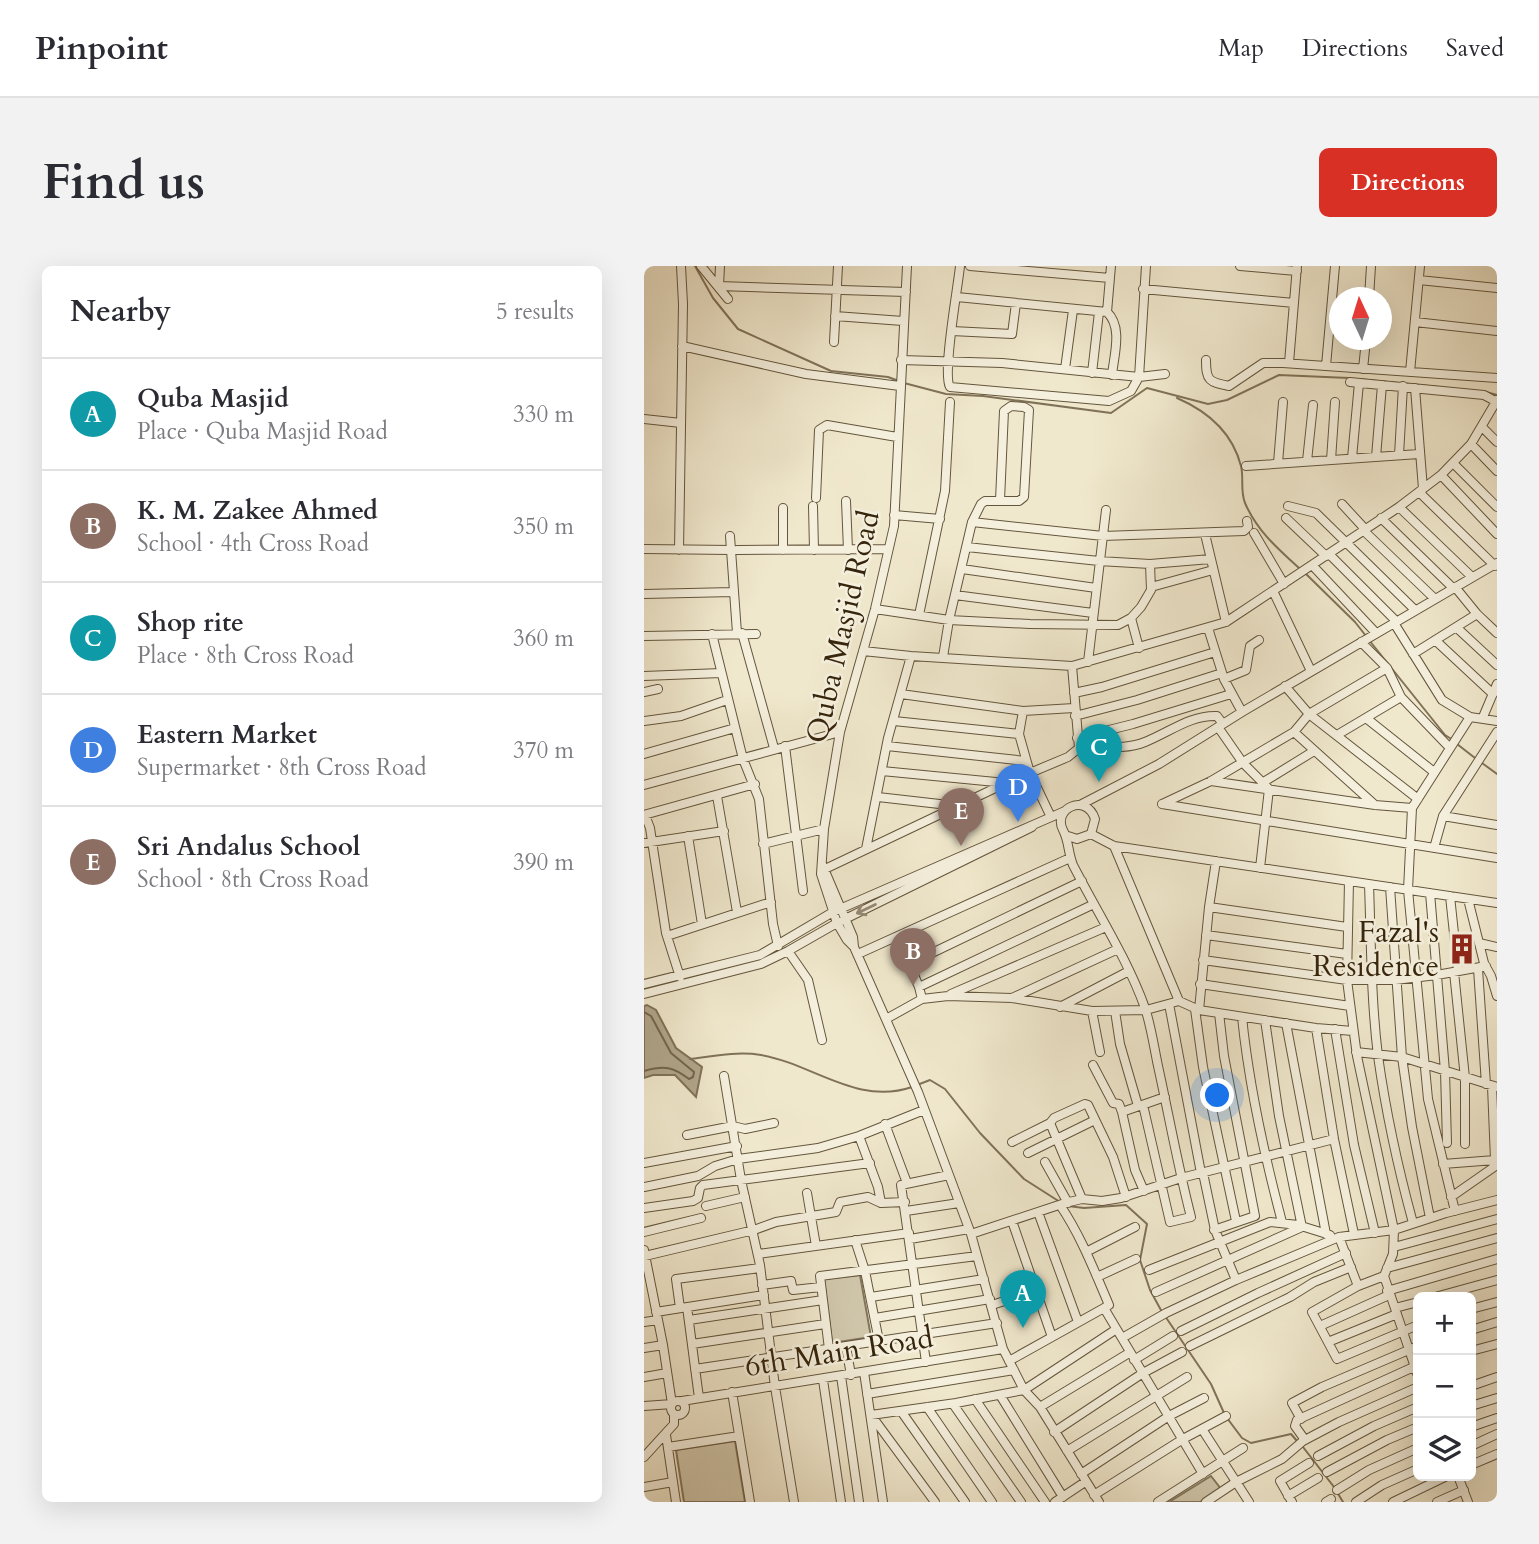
<!DOCTYPE html>
<html lang="en">
<head>
<meta charset="utf-8">
<style>
	:root { --surface:#fff; --page:#f2f2f3; --text:#2b2b33; --muted:#7c7c81; --line:#e1e1e2; --accent:#d93025 }
	body { margin:0; font-family:Cardo,serif; background:var(--page); color:var(--text) }
	.controls { position:absolute; right:21px; bottom:21px; display:grid; overflow:hidden; border-radius:10px; box-shadow:0 7px 28px #0002 }
	.controls button { width:63px; height:63px; display:grid; place-items:center; padding:0; border:0; border-bottom:2px solid var(--line); background:var(--surface); color:var(--text); font:35px sans-serif }
	.compass { position:absolute; left:685px; top:21px; width:63px; height:63px; border-radius:50%; background:var(--surface); box-shadow:0 7px 28px #0002; rotate:356deg }
	.you { position:absolute; left:574px; top:830px; width:24px; height:24px; margin:-18px; border:5px solid #fff; border-radius:50%; background:#1a73e8; box-shadow:0 0 0 10px #1a73e833 }
	.badge { display:grid; place-items:center; width:46px; height:46px; border-radius:50%; background:var(--accent); color:#fff; font-size:23px; font-weight:700 }
	.pin { position:absolute; translate:-50% -58px; filter:drop-shadow(0 2px 4px #0008) }
	.pin::after { content:''; position:absolute; top:37px; width:24px; height:21px; background:inherit; clip-path:polygon(0 0,100% 0,50% 100%) }
	.list { margin:0; padding:0; list-style:none }
	h2 { display:flex; justify-content:space-between; align-items:center; height:91px; margin:0; padding:0 28px; font-size:30px }
	h2 small { font-size:23px; font-weight:400; color:var(--muted) }
	.list li { display:grid; grid-template-columns:46px 1fr auto; gap:21px; align-items:center; box-sizing:border-box; height:112px; padding:0 28px; border-top:2px solid var(--line) }
	.list b { display:block; font-size:26px; white-space:nowrap }
	.list p { margin:0; font-size:23px; white-space:nowrap; color:var(--muted) }
	.list em { font-size:23px; font-style:normal; color:var(--muted) }
	.icon { flex:none; width:38px; height:38px; fill:none; stroke:currentColor; stroke-width:2; stroke-linecap:round; stroke-linejoin:round }
	.map { position:relative; flex:none; width:853px; height:1236px; overflow:hidden; border-radius:10px }
	header { display:flex; align-items:center; gap:42px; box-sizing:border-box; height:98px; padding:0 35px; background:var(--surface); border-bottom:2px solid var(--line) }
	header strong { font-size:33px }
	nav { display:flex; gap:38px; margin-inline-start:auto; font-size:24px }
	.intro { display:flex; align-items:center; justify-content:space-between; box-sizing:border-box; height:168px; padding:0 42px }
	h1 { margin:0; font-size:49px }
	.button { padding:18px 32px; border-radius:10px; background:var(--accent); color:#fff; font-size:24px; font-weight:700 }
	main { display:flex; gap:42px; padding:0 42px }
	aside { flex:1; background:var(--surface); border-radius:10px; box-shadow:0 7px 28px #0002 }
	.map>svg:first-child { display:block }
</style>
</head>
<body>
<header>
<strong>Pinpoint</strong>
<nav><a>Map</a><a>Directions</a><a>Saved</a></nav>
</header>
<div class="intro"><h1>Find us</h1><a class="button">Directions</a></div>
<main>
<aside>
<h2>Nearby<small>5 results</small></h2>
<ul class="list">
<li><span class="badge" style="background:#0f9aa8">A</span><div><b>Quba Masjid</b><p>Place · Quba Masjid Road</p></div><em>330 m</em></li>
<li><span class="badge" style="background:#8d6e63">B</span><div><b>K. M. Zakee Ahmed</b><p>School · 4th Cross Road</p></div><em>350 m</em></li>
<li><span class="badge" style="background:#0f9aa8">C</span><div><b>Shop rite</b><p>Place · 8th Cross Road</p></div><em>360 m</em></li>
<li><span class="badge" style="background:#3f7fe0">D</span><div><b>Eastern Market</b><p>Supermarket · 8th Cross Road</p></div><em>370 m</em></li>
<li><span class="badge" style="background:#8d6e63">E</span><div><b>Sri Andalus School</b><p>School · 8th Cross Road</p></div><em>390 m</em></li>
</ul>
</aside>
<div class="map">
<svg width="853" height="1236" viewBox="0 0 853 1236">
	<rect width="100%" height="100%" fill="#f0e8cd"/>
	<filter id="stains"><feTurbulence type="fractalNoise" baseFrequency=".00286" numOctaves="4"/><feColorMatrix values="0 0 0 0 .2 0 0 0 0 .09 0 0 0 0 .02 0 0 0 .5 -.17"/></filter>
	<radialGradient id="worn" r=".72"><stop offset=".6" stop-color="#630" stop-opacity="0"/><stop offset="1" stop-color="#630" stop-opacity=".3"/></radialGradient>
	<path fill="#d0c7ac" stroke="#83765c" stroke-width="2" d="M216 1009 227 1071 188 1077 180 1013Z
		M91 1175 101 1236H40L32 1184Z
		M567 1210 577 1223 556 1236H525Z"/>
	<path fill="#b1a68b" stroke="#807258" stroke-width="2" d="M3 739 12 744 32 782 58 801 52 831 31 809H9L0 812V740Z"/>
	<g fill="none" stroke-linecap="round" stroke-linejoin="round">
		<path stroke="#74664c" stroke-width="2" d="M0 746 7 750 27 787 50 806 49 811 45 813C29 801 21 799 0 805"/>
		<path stroke="#807258" stroke-width="2" d="M51 0 69 32 94 63 187 105 244 111 255 115
			M714 113 795 121
			M260 117 302 128 339 130 467 147 503 122 564 138 583 134 635 109 705 112
			M842 126 853 129
			M533 132C563 145 588 165 597 200 600 212 596 225 601 237 613 265 634 283 656 303
			M660 306 711 356 722 370
			M725 374 801 469 809 474
			M813 478 831 492
			M838 497 853 508
			M46 793C69 790 94 785 117 789 169 798 213 840 268 821
			M273 819 286 814 301 823 336 867 380 913 416 936
			M424 940 440 942 482 939 503 958 496 994 506 1024 518 1046
			M521 1050 567 1118 580 1147
			M583 1152 598 1172 607 1177 647 1168 653 1175
			M659 1181 690 1221
			M693 1226 699 1236"/>
		<g stroke="#64563c" stroke-width="10">
			<path id="minor" d="M57 0 84 33
				M76 0 75 20 262 26
				M316 0C314 21 298 108 306 121L465 135 487 125 495 111 502 0
				M326 0 466 12
				M596 0 653 5
				M775 14 853 22
				M499 23 650 37
				M313 31 463 46C479 61 470 89 468 109
				M725 32 727 0
				M463 46 467 0
				M191 50 259 55
				M771 56 853 65
				M308 65 368 68 372 37
				M190 76 194 0
				M38 80 162 108 256 120
				M257 94 358 97 495 111 521 108
				M562 94C562 115 565 116 585 120L619 97H639L853 112
				M645 97 653 0
				M682 100 691 0
				M421 103 429 44
				M719 103 722 74
				M766 106 776 0
				M448 107 455 46
				M706 116 840 129 853 136
				M771 122 779 223
				M0 153 37 157
				M838 161 853 176
				M827 178 853 205
				M755 189 759 120
				M732 191 738 119
				M708 192 715 117
				M687 194 691 136
				M663 195 669 139
				M634 197 639 136
				M809 197 853 241
				M602 200 775 188
				M797 209 853 268
				M775 226 851 300
				M172 232 175 164 183 159 253 171
				M202 235 204 284
				M698 238 721 263
				M169 240 170 284
				M644 240 672 247 771 344
				M755 241 828 311
				M250 249 296 253
				M642 252 682 290
				M737 252 809 322
				M328 256 459 270 600 265 604 261 603 255
				M719 264 791 333
				M610 267 640 318
				M561 268 582 356
				M86 270 93 367
				M323 281 455 295 506 298 567 293
				M0 283 88 284
				M35 284 39 38 37 0
				M93 284 244 283
				M139 284V242
				M685 288 752 355
				M668 299 732 367
				M318 303 452 322
				M507 321 569 304
				M811 321 833 348 853 367
				M629 325 667 405
				M0 328 89 326
				M311 329 449 347
				M231 343 305 354 386 358 474 359 487 352 497 341 507 324 506 298
				M275 349 301 225 306 136
				M487 352 495 382
				M750 357 798 434 826 451 853 455
				M812 361 853 399
				M564 362 580 413 598 446
				M98 367 130 482
				M68 368 99 493 115 533 129 658 134 680
				M0 370 112 368
				M791 374 849 428
				M717 376 743 402 757 431 806 482
				M219 385 267 390 428 400 582 356 755 241 797 209 827 178 853 134
				M769 388 833 348
				M299 391 305 354 328 256 337 238 341 235H375L380 231 385 144 380 141 367 140 360 145 356 234
				M444 396 462 244
				M0 410 77 407
				M580 413 602 404 606 380 615 374
				M641 420 665 448 774 533
				M0 426 14 423
				M430 427 458 421 571 386
				M257 428 379 445 430 442
				M379 445 375 468 386 507 407 551
				M431 450 493 434 578 407
				M839 451 853 418
				M722 452 790 506
				M0 455 37 450 83 434
				M250 455 375 468
				M574 461 599 497 625 523 616 602
				M650 466 731 539
				M693 469 757 431
				M433 472 489 458 587 428
				M141 480 159 625
				M243 480 382 495
				M435 482C456 481 481 484 501 476 526 466 546 449 573 450L579 458
				M0 488 91 462
				M238 505 362 517
				M567 515 731 539 768 542
				M618 517 670 485
				M0 519 196 466
				M73 530 93 646
				M234 531 313 540
				M518 538 853 592
				M518 538 567 515 650 466 665 448 743 402
				M436 539 515 498 598 446 853 297
				M0 549 111 518
				M1 549 6 562 22 667 36 711
				M799 550 853 559
				M447 568 470 580 853 637
				M44 570 58 658
				M424 570 433 573 447 568 451 553C442 526 408 543 419 564 425 575 424 587 429 599 453 646 483 692 501 742 507 760 510 781 514 800 525 850 534 901 547 951L526 956 499 839
				M0 577 80 565
				M119 578 180 563
				M470 580 535 735
				M790 582 799 550 853 466
				M222 583 244 472 267 390
				M178 598 209 671 210 681 274 826 327 968 359 1083 380 1124 396 1141 455 1236
				M181 603 362 517 424 491 435 482 428 400
				M705 615 703 714 713 790 750 964 749 988 740 1010 774 1110
				M725 618C727 675 727 733 734 790 742 847 754 902 769 957
				M746 621 758 791 768 861 786 952
				M786 627 801 805 803 877
				M806 630 814 705
				M824 633 840 697 847 710 853 730
				M565 641 703 661
				M562 669 703 688
				M23 670 127 636
				M254 670 275 721 278 733
				M835 677 853 681
				M209 680 203 674 193 657 177 608 180 563 196 466 231 343 250 260 263 0
				M144 685 164 714 178 774
				M214 688 426 592
				M559 694 703 714H751L793 709 842 700
				M265 698 438 615
				M834 703 842 818
				M810 706 821 812V878
				M0 718 116 689 189 646 421 545
				M556 718 706 740
				M275 721 450 638
				M0 728 117 698 144 685 193 657 388 561
				M307 728 462 661
				M368 732 474 683
				M525 738 557 907
				M416 741 485 705
				M551 743 559 801 592 955
				M555 744 565 641 572 595
				M448 745 456 786
				M471 745 476 778 494 840
				M598 751C605 820 620 888 638 956
				M242 753 278 733 304 730 368 732 448 745 502 744 535 735 555 744 672 762 709 765
				M642 757 682 968
				M672 762 690 873 710 968
				M691 763 710 879 731 967
				M712 786 758 791 853 821
				M449 799 469 837 475 838 478 846 491 904 500 925
				M80 810 97 914 116 999 131 1121 150 1236
				M848 820 851 894
				M478 846 521 831
				M241 858 263 917
				M43 869 89 860 101 863 130 857
				M215 870 234 921 237 937
				M368 876 406 857
				M384 887 451 854
				M401 896 424 937
				M0 897 93 880
				M799 898 851 894 853 896
				M559 907 571 964 592 1014
				M0 921 54 910 71 900 94 893 174 882 215 870 280 844
				M163 927 172 980
				M807 931 853 899
				M438 933 406 857 410 852 441 838 444 839 469 891 482 931
				M416 939C437 970 450 1004 465 1039L460 1042 559 1208
				M62 940 101 931
				M0 942 49 935 54 932 56 922 59 919 226 897
				M262 945 315 937
				M811 945 784 833 764 624 768 542 826 451
				M394 946 434 1056
				M368 955 408 1071
				M570 964 611 950 580 790 575 747
				M0 966 57 952
				M327 968 421 937 438 933 458 935 477 932 537 912 690 873
				M695 971 714 1020
				M266 973 325 963
				M211 974 221 1005 235 1075
				M750 981 853 953
				M0 984 19 1079 28 1138 0 1140
				M442 986 491 961
				M114 988 265 967
				M1 990 110 964 132 956 192 946 196 936 224 931 237 937 261 936
				M743 1002 853 972
				M505 1004 626 956 654 959 686 969
				M740 1010 714 1020 668 1046 693 1093 774 1059
				M453 1011 492 993
				M118 1019 147 1015 149 1024 177 1021
				M743 1025 853 993
				M512 1026 658 961 635 850 621 754
				M227 1031 340 1013
				M791 1031 853 1014
				M348 1039 391 1025
				M43 1041 55 1132
				M36 1042 32 1013 116 1002
				M751 1042 774 1036
				M827 1043 853 1036
				M12 1046 120 1029
				M231 1052 346 1033
				M45 1054 179 1034
				M0 1056 14 1054
				M676 1060 745 1029
				M827 1064 853 1056
				M537 1065 614 1027 702 987
				M478 1072 522 1047 592 1014 695 971 750 964 802 947 853 934
				M684 1076 753 1048
				M48 1078 181 1058
				M546 1080 646 1031 670 1016 707 1001
				M202 1081 207 1109
				M0 1082 19 1079
				M185 1083 176 1010 333 990
				M827 1085 853 1078
				M490 1094 529 1070
				M365 1095 460 1042
				M282 1096 257 919 305 909
				M51 1103 353 1057
				M220 1106 239 1236
				M197 1110 215 1236
				M0 1111 23 1107
				M179 1114 197 1236
				M827 1120 853 1111
				M88 1126 106 1236
				M223 1128 370 1104
				M356 1129 419 1231
				M331 1133 401 1236
				M27 1142a7 7 0 1 1 14 0a7 7 0 1 1-14 0Z
				M38 1135 359 1083
				M309 1138 377 1236
				M827 1140 853 1132
				M283 1141 348 1236
				M396 1141 485 1087
				M257 1145 321 1236
				M657 1153 648 1137 678 1121 774 1080
				M827 1161 853 1152
				M558 1163 605 1236
				M410 1166 499 1107 538 1086
				M22 1169 32 1236
				M661 1174 651 1160 653 1154 774 1099
				M827 1180 853 1168
				M24 1181 95 1170
				M423 1185 543 1111
				M674 1190 730 1160 774 1141
				M0 1191 30 1158V1148
				M827 1199 853 1188
				M683 1206 743 1174 774 1161
				M437 1208 525 1150 560 1132
				M814 1210 824 1236
				M0 1221 29 1216
				M693 1224 725 1204 774 1182
				M450 1229 539 1173 582 1150
				M644 1230 674 1212
				M291 1236 227 1149 312 1137 380 1124 471 1064
				M411 1236 441 1216
				M514 1236 599 1182
				M562 1236 592 1216 638 1193 659 1175 695 1156 774 1121
				M648 1236 636 1215 665 1197
				M682 1236 687 1233
				M712 1236 738 1219 774 1203
				M749 1236 803 1210
				M793 1236 820 1224"/>
		</g>
		<use href="#minor" stroke="#f5f0de" stroke-width="8"/>
	</g>
	<defs><path id="oneway-shaft" d="M-6 0H5M1.5-3L5.5 0L1.5 3" fill="none" stroke-width="1.6" stroke-linecap="round" stroke-linejoin="round" transform="scale(1.75)"/></defs>
	<use stroke="#968a75" href="#oneway-shaft" transform="translate(222 643) rotate(154)"/>
	<defs>
		<g id="building-bare" transform="scale(2.415)"><path d="M-4-6H4V6H1V3H-1V6H-4ZM-2.5-4.3h1.7v1.8h-1.7ZM.8-4.3h1.7v1.8H.8ZM-2.5-1h1.7V.8h-1.7ZM.8-1h1.7V.8H.8Z" fill="#8f2418" stroke="#f5f0de" stroke-width="2.5" paint-order="stroke"/></g>
	</defs>
	<g fill-rule="evenodd">
		<use href="#building-bare" x="818" y="683"/>
	</g>
	<g text-anchor="middle" dominant-baseline="central" stroke-width="5" stroke-linejoin="round" paint-order="stroke">
		<g font-size="30" fill="#36250c" stroke="#f5f0de">
			<text transform="translate(199 361) rotate(-77)">Quba Masjid Road</text>
			<text transform="translate(195 1086) rotate(-9)">6th Main Road</text>
		</g>
		<g font-size="30" fill="#36250c" stroke="#f5f0de" text-anchor="end">
			<text x="795" y="666">Fazal's<tspan x="795" dy="34">Residence</tspan></text>
		</g>
	</g>
	<rect width="100%" height="100%" filter="url(#stains)"/>
	<rect width="100%" height="100%" fill="url(#worn)"/>
</svg>
<div class="controls">
<button>+</button>
<button>−</button>
<button><svg class="icon" aria-label="layers" viewBox="0 0 24 24"><path d="M12 4l9 5-9 5-9-5zM3 14l9 5 9-5"/></svg></button>
</div>
<svg class="compass" viewBox="-18 -18 36 36"><path d="M0-13l5 13h-10z" fill="#e53935"/><path d="M0 13l5-13h-10z" fill="#7c7c81"/></svg>
<div class="you"></div>
<div class="pin badge" style="left:379px;top:1062px;background:#0f9aa8">A</div>
<div class="pin badge" style="left:269px;top:720px;background:#8d6e63">B</div>
<div class="pin badge" style="left:455px;top:516px;background:#0f9aa8">C</div>
<div class="pin badge" style="left:374px;top:556px;background:#3f7fe0">D</div>
<div class="pin badge" style="left:317px;top:580px;background:#8d6e63">E</div>
</div>
</main>
</body>
</html>
